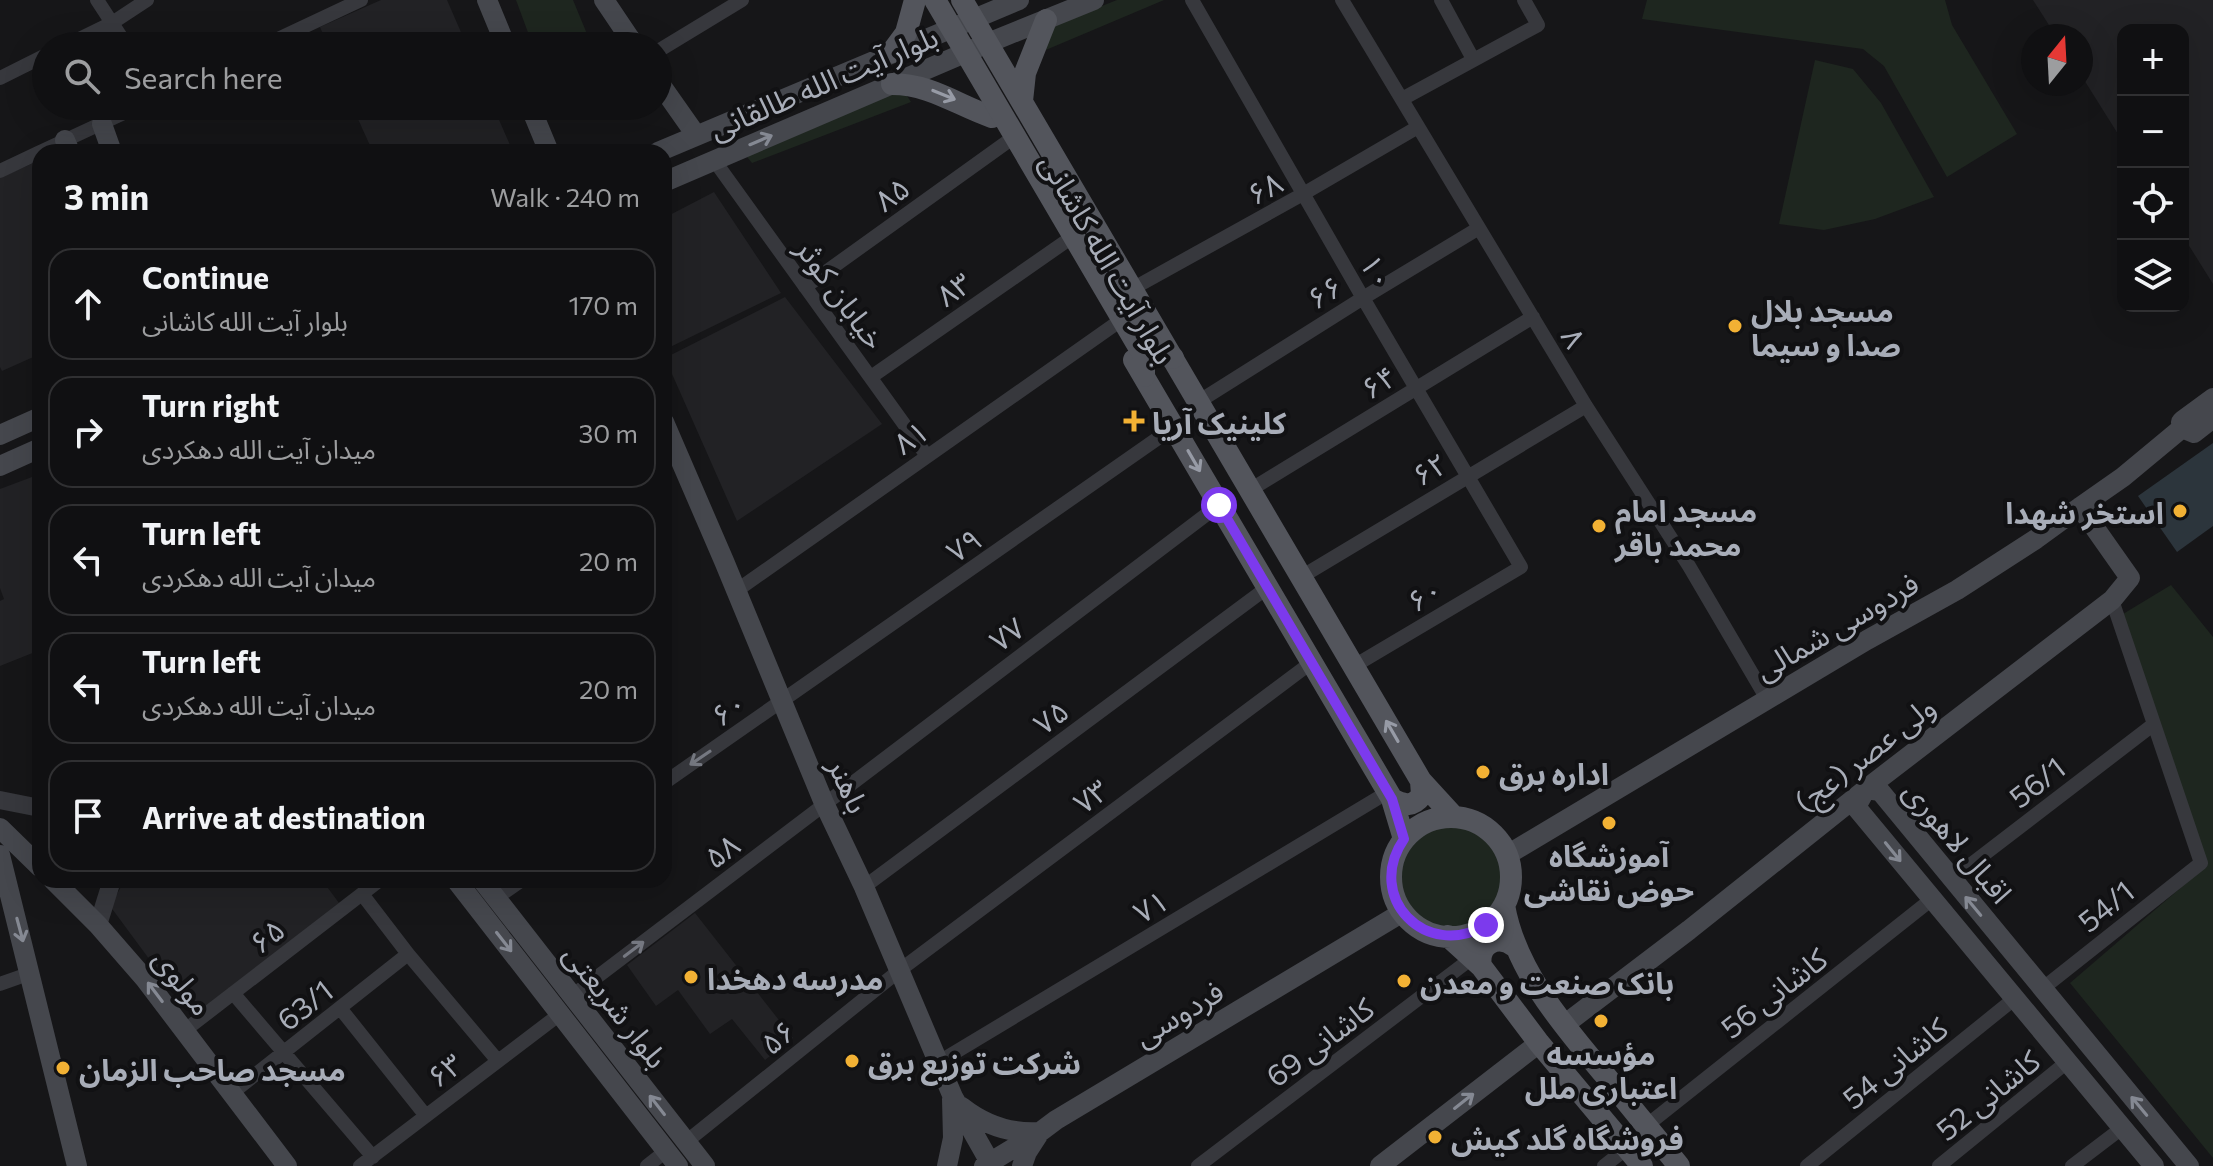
<!DOCTYPE html>
<html lang="en">
<head>
<meta charset="utf-8">
<style>
	:root { --surface:#101012; --page:#19191b; --text:#f1f3f6; --muted:#9c9d9f; --line:#303032 }
	body { margin:0; font-family:Commissioner,"Noto Sans Arabic",sans-serif; background:var(--page); color:var(--text) }
	.controls { position:absolute; right:24px; top:24px; display:grid; overflow:hidden; border-radius:16px; box-shadow:0 8px 32px #0002 }
	.controls button { width:72px; height:72px; display:grid; place-items:center; padding:0; border:0; border-bottom:2px solid var(--line); background:var(--surface); color:var(--text); font:40px sans-serif }
	.compass { position:absolute; left:2021px; top:24px; width:72px; height:72px; border-radius:50%; background:var(--surface); box-shadow:0 8px 32px #0002; rotate:18deg }
	.stop { position:absolute; width:24px; height:24px; margin:-18px; border:6px solid #7c3aed; border-radius:50%; background:#fff }
	.stop.end { background:#7c3aed; border-color:#fff; box-shadow:0 2px 8px #0008 }
	.list { margin:0; padding:0; list-style:none }
	h2 { display:flex; justify-content:space-between; align-items:center; height:104px; margin:0; padding:0 32px; font-size:34px }
	h2 small { font-size:26px; font-weight:400; color:var(--muted) }
	.list li { display:grid; grid-template-columns:52px 1fr auto; gap:24px; align-items:center; box-sizing:border-box; height:112px; margin:0 16px 16px; padding:0 16px; border:2px solid var(--line); border-radius:24px }
	.list b { display:block; font-size:30px; white-space:nowrap }
	.list p { margin:0; font-size:26px; white-space:nowrap; color:var(--muted) }
	.list em { font-size:26px; font-style:normal; color:var(--muted) }
	.icon { flex:none; width:44px; height:44px; fill:none; stroke:currentColor; stroke-width:2; stroke-linecap:round; stroke-linejoin:round }
	.map { position:relative; flex:none; width:2213px; height:1166px; overflow:hidden }
	.search { position:absolute; background:var(--surface); box-shadow:0 8px 32px #0002; left:32px; top:32px; width:640px; height:88px; display:flex; align-items:center; gap:20px; box-sizing:border-box; padding:0 28px; border-radius:44px; color:var(--muted); font-size:30px }
	.panel { position:absolute; background:var(--surface); box-shadow:0 8px 32px #0002; left:32px; top:144px; width:640px; height:744px; border-radius:24px }
	.map>svg:first-child { display:block }
</style>
</head>
<body>
<div class="map">
<svg width="2213" height="1166" viewBox="0 0 2213 1166">
	<rect width="100%" height="100%" fill="#161618"/>
	<path fill="#222225" d="M381 0H447L467 46H328L320 27Z
		M2033 0H2213V284L2183 236V30H2123V142L2081 75V36H2056Z
		M352 106H493L513 152H373Z
		M40 160V354L2 371 0 367V178Z
		M714 192 781 293 664 350V218Z
		M785 297 882 424 737 521 665 358Z
		M40 474V650L0 666V601L4 599 0 588V489Z
		M125 880H322L339 903 192 1017 110 906Z
		M695 913 793 1038 765 1060 732 1019 710 1034 678 990 656 1006 627 965Z"/>
	<path fill="#1e261f" d="M516 0H573L592 46H533Z
		M1117 0H1164L1041 52 1049 27Z
		M1647 0H1945L1952 25 2017 134 1947 177 1884 66 1863 49 1642 19Z
		M1815 60 1853 69 1881 103 1934 197 1875 219 1824 230 1779 224Z
		M902 88 911 102 752 163 743 152Z
		M2171 585 2213 637V1158L2070 983 2206 866 2123 614Z
		M1399 876a52 52 0 1 1 104 0a52 52 0 1 1-104 0Z"/>
	<path fill="#2c353c" d="M2213 443V526L2177 552 2138 496Z"/>
	<g fill="none" stroke-linecap="round" stroke-linejoin="round">
		<path stroke="#37383d" stroke-width="14" d="M97 0 127 46
			M1192 0 1363 298 1521 567 1354 666
			M1342 0 1586 406 1689 566 1767 699
			M1441 0 1473 59
			M65 46 112 23 147 0
			M263 46 361 0
			M658 51 742 0
			M0 78 46 55
			M1402 99 1538 25 1524 0
			M40 152 139 106
			M714 160 927 456
			M0 171 40 152
			M805 287 1007 142
			M1132 289 1303 194 1418 127
			M871 377 1065 242
			M1198 402 1363 298 1479 228
			M1250 490 1533 317
			M1301 577 1586 406
			M736 591 1114 325
			M664 783 1174 427
			M1952 879 2154 724
			M864 887 1268 587
			M362 894 408 954 498 1061
			M496 898 522 880
			M0 984 31 973
			M2042 989 2201 863 2112 600
			M233 993 373 1157
			M572 996 1219 505
			M340 1008 426 1116
			M184 1031 380 880
			M939 1062 1388 792
			M232 1093 408 954
			M1646 1126 1932 899
			M686 1142 900 970 1312 662
			M360 1166 560 1014
			M647 1166 666 1151
			M1198 1166 1472 958
			M1604 1166 1627 1148
			M1807 1166 2014 999
			M1939 1166 2067 1062
			M2072 1166 2122 1128"/>
		<path stroke="#37383d" stroke-width="18" d="M0 800 40 808
			M98 925 112 880"/>
		<path stroke="#45474d" stroke-width="20" d="M487 0 506 46
			M604 0 635 46
			M658 81 696 135
			M530 106 549 152
			M102 124 112 152
			M65 140 70 152
			M658 152 1019 0
			M664 182 988 43 1094 0
			M664 422 724 561 824 803 864 887 953 1097 992 1166
			M2182 428 2194 433 2213 418
			M0 435 40 417
			M0 466 40 448
			M0 828 40 867
			M0 855 77 1166
			M1507 855 1867 640 1957 590 2036 539 2080 507 2123 477 2182 428 2181 422 2183 420 2213 398
			M53 880 98 925 145 979 287 1166
			M456 880 678 1166
			M482 880 705 1166
			M1564 1025 1689 930 1866 789 2112 600 2130 578 2080 507
			M962 1107C985 1125 1011 1134 1040 1132
			M947 1166 953 1138 952 1099
			M984 1166 1040 1132 1056 1120 1403 912
			M1022 1166 1027 1152 1038 1135
			M1380 1166 1539 1043
			M2154 1166 1856 807 1866 789 1880 791 2189 1166"/>
		<path stroke="#53555c" stroke-width="22" d="M962 0 1421 781 1454 817
			M892 52 906 33 915 0
			M892 84C930 84 957 105 992 117
			M1022 101 1025 73 1046 20
			M1134 360 1392 799 1404 839
			M1392 799C1405 806 1413 807 1422 795L1421 781
			M1391 877a60 60 0 1 1 120 0a60 60 0 1 1-120 0Z
			M1504 905C1515 970 1563 1025 1604 1074 1629 1105 1654 1135 1679 1166
			M1448 936 1481 966 1539 1043 1642 1166
			M1481 966C1477 945 1497 933 1514 946"/>
		<path stroke="#53555c" stroke-width="22" d="M935 0 1144 356V376
			M1141 326 1154 349 1173 358"/>
	</g>
	<defs><path id="oneway-shaft" d="M-6 0H5M1.5-3L5.5 0L1.5 3" fill="none" stroke-width="1.6" stroke-linecap="round" stroke-linejoin="round" transform="scale(2)"/></defs>
	<g stroke="#979ba6">
		<use href="#oneway-shaft" transform="translate(944 95) rotate(22)"/>
		<use href="#oneway-shaft" transform="translate(1194 461) rotate(60)"/>
		<use href="#oneway-shaft" transform="translate(1392 731) rotate(-120)"/>
	</g>
	<g stroke="#858993">
		<use href="#oneway-shaft" transform="translate(761 140) rotate(-23)"/>
		<use href="#oneway-shaft" transform="translate(1893 852) rotate(51)"/>
		<use href="#oneway-shaft" transform="translate(1973 906) rotate(-130)"/>
		<use href="#oneway-shaft" transform="translate(20 930) rotate(75)"/>
		<use href="#oneway-shaft" transform="translate(504 942) rotate(52)"/>
		<use href="#oneway-shaft" transform="translate(155 992) rotate(-127)"/>
		<use href="#oneway-shaft" transform="translate(1464 1101) rotate(-38)"/>
		<use href="#oneway-shaft" transform="translate(657 1105) rotate(-128)"/>
		<use href="#oneway-shaft" transform="translate(2139 1106) rotate(-130)"/>
	</g>
	<g stroke="#757881">
		<use href="#oneway-shaft" transform="translate(700 758) rotate(146)"/>
		<use href="#oneway-shaft" transform="translate(634 949) rotate(-37)"/>
	</g>
	<g fill="none" stroke-linecap="round" stroke-linejoin="round">
		<path stroke="#7c3aed" stroke-width="10" d="M1219 505 1392 799 1404 839C1364 897 1426 961 1486 925"/>
	</g>
	<g fill="#f2b134" stroke="#111113" stroke-width="3">
		<circle cx="1735" cy="326" r="8"/>
		<path d="M1130 409h8v8h8v8h-8v8h-8v-8h-8v-8h8z"/>
		<circle cx="2180" cy="511" r="8"/>
		<circle cx="1599" cy="526" r="8"/>
		<circle cx="1483" cy="772" r="8"/>
		<circle cx="1609" cy="823" r="8"/>
		<circle cx="691" cy="977" r="8"/>
		<circle cx="1404" cy="981" r="8"/>
		<circle cx="1601" cy="1021" r="8"/>
		<circle cx="852" cy="1061" r="8"/>
		<circle cx="63" cy="1068" r="8"/>
		<circle cx="1435" cy="1137" r="8"/>
	</g>
	<g text-anchor="middle" dominant-baseline="central" stroke-width="8" stroke-linejoin="round" paint-order="stroke">
		<g font-size="30" fill="#a8adb8" stroke="#111113">
			<text transform="translate(823 81) rotate(-23)">بلوار آیت الله طالقانی</text>
			<text transform="translate(1264 187) rotate(-29)">۶۸</text>
			<text transform="translate(891 193) rotate(-36)">۸۵</text>
			<text transform="translate(1109 258) rotate(60)">بلوار آیت الله کاشانی</text>
			<text transform="translate(1378 271) rotate(60)">۱۰</text>
			<text transform="translate(953 288) rotate(-35)">۸۳</text>
			<text transform="translate(1324 291) rotate(-32)">۶۶</text>
			<text transform="translate(842 293) rotate(54)">خیابان کوثر</text>
			<text transform="translate(1575 337) rotate(59)">۸</text>
			<text transform="translate(1378 381) rotate(-32)">۶۴</text>
			<text transform="translate(910 436) rotate(-35)">۸۱</text>
			<text transform="translate(1429 468) rotate(-31)">۶۲</text>
			<text transform="translate(963 544) rotate(-35)">۷۹</text>
			<text transform="translate(1424 594) rotate(-31)">۶۰</text>
			<text transform="translate(1836 625) rotate(-30)">فردوسی شمالی</text>
			<text transform="translate(1006 633) rotate(-37)">۷۷</text>
			<text transform="translate(728 708) rotate(-34)">۶۰</text>
			<text transform="translate(1050 716) rotate(-37)">۷۵</text>
			<text transform="translate(1864 753) rotate(-38)">ولی عصر (عج)</text>
			<text transform="translate(2036 781) rotate(-38)">56/1</text>
			<text transform="translate(850 785) rotate(66)">باهنر</text>
			<text transform="translate(1090 795) rotate(-37)">۷۳</text>
			<text transform="translate(1959 841) rotate(50)">اقبال لاهوری</text>
			<text transform="translate(721 850) rotate(-37)">۵۸</text>
			<text transform="translate(1150 905) rotate(-31)">۷۱</text>
			<text transform="translate(2105 905) rotate(-39)">54/1</text>
			<text transform="translate(266 935) rotate(-38)">۶۵</text>
			<text transform="translate(184 981) rotate(52)">مولوی</text>
			<text transform="translate(1773 992) rotate(-38)">کاشانی 56</text>
			<text transform="translate(304 1004) rotate(-38)">63/1</text>
			<text transform="translate(617 1005) rotate(52)">بلوار شریعتی</text>
			<text transform="translate(1178 1012) rotate(-31)">فردوسی</text>
			<text transform="translate(777 1036) rotate(-39)">۵۶</text>
			<text transform="translate(1319 1041) rotate(-37)">کاشانی 69</text>
			<text transform="translate(1894 1062) rotate(-39)">کاشانی 54</text>
			<text transform="translate(444 1069) rotate(-37)">۶۳</text>
			<text transform="translate(1987 1094) rotate(-39)">کاشانی 52</text>
		</g>
		<g font-size="30" font-weight="bold" fill="#a8adb8" stroke="#111113" text-anchor="start">
			<text x="1751" y="309">مسجد بلال<tspan x="1751" dy="34">صدا و سیما</tspan></text>
			<text x="1152" y="421">کلینیک آریا</text>
			<text x="1615" y="509">مسجد امام<tspan x="1615" dy="34">محمد باقر</tspan></text>
			<text x="2164" y="511" text-anchor="end">استخر شهدا</text>
			<text x="1499" y="772">اداره برق</text>
			<text x="1609" y="854" text-anchor="middle">آموزشگاه<tspan x="1609" dy="34">حوض نقاشی</tspan></text>
			<text x="707" y="977">مدرسه دهخدا</text>
			<text x="1420" y="981">بانک صنعت و معدن</text>
			<text x="1601" y="1052" text-anchor="middle">مؤسسه<tspan x="1601" dy="34">اعتباری ملل</tspan></text>
			<text x="868" y="1061">شرکت توزیع برق</text>
			<text x="79" y="1068">مسجد صاحب الزمان</text>
			<text x="1451" y="1137">فروشگاه گلد کیش</text>
		</g>
	</g>
</svg>
<div class="controls">
<button>+</button>
<button>−</button>
<button><svg class="icon" aria-label="locate" viewBox="0 0 24 24"><circle cx="12" cy="12" r="6"/><path d="M12 2v4M12 18v4M2 12h4M18 12h4"/></svg></button>
<button><svg class="icon" aria-label="layers" viewBox="0 0 24 24"><path d="M12 4l9 5-9 5-9-5zM3 14l9 5 9-5"/></svg></button>
</div>
<svg class="compass" viewBox="-18 -18 36 36"><path d="M0-13l5 13h-10z" fill="#e53935"/><path d="M0 13l5-13h-10z" fill="#9c9d9f"/></svg>
<div class="stop" style="left:1219px;top:505px"></div>
<div class="stop end" style="left:1486px;top:925px"></div>
<div class="search"><svg class="icon" aria-label="search" viewBox="0 0 24 24"><circle cx="10" cy="10" r="6"/><path d="M15 15l6 6"/></svg>Search here</div>
<section class="panel">
<h2>3 min<small>Walk · 240 m</small></h2>
<ul class="list">
<li><svg class="icon" aria-label="ahead" viewBox="0 0 24 24"><path d="M12 20V5M6 11l6-6 6 6"/></svg><div><b>Continue</b><p>بلوار آیت الله کاشانی</p></div><em>170 m</em></li>
<li><svg class="icon" aria-label="right" viewBox="0 0 24 24"><path d="M7 20v-9h11M14 6l5 5-5 5"/></svg><div><b>Turn right</b><p>میدان آیت الله دهکردی</p></div><em>30 m</em></li>
<li><svg class="icon" aria-label="left" viewBox="0 0 24 24"><path d="M17 20v-9H6M10 6l-5 5 5 5"/></svg><div><b>Turn left</b><p>میدان آیت الله دهکردی</p></div><em>20 m</em></li>
<li><svg class="icon" aria-label="left" viewBox="0 0 24 24"><path d="M17 20v-9H6M10 6l-5 5 5 5"/></svg><div><b>Turn left</b><p>میدان آیت الله دهکردی</p></div><em>20 m</em></li>
<li><svg class="icon" aria-label="arrive" viewBox="0 0 24 24"><path d="M6 21V4h12l-3 4 3 4H6"/></svg><div><b>Arrive at destination</b></div></li>
</ul>
</section>
</div>
</body>
</html>
